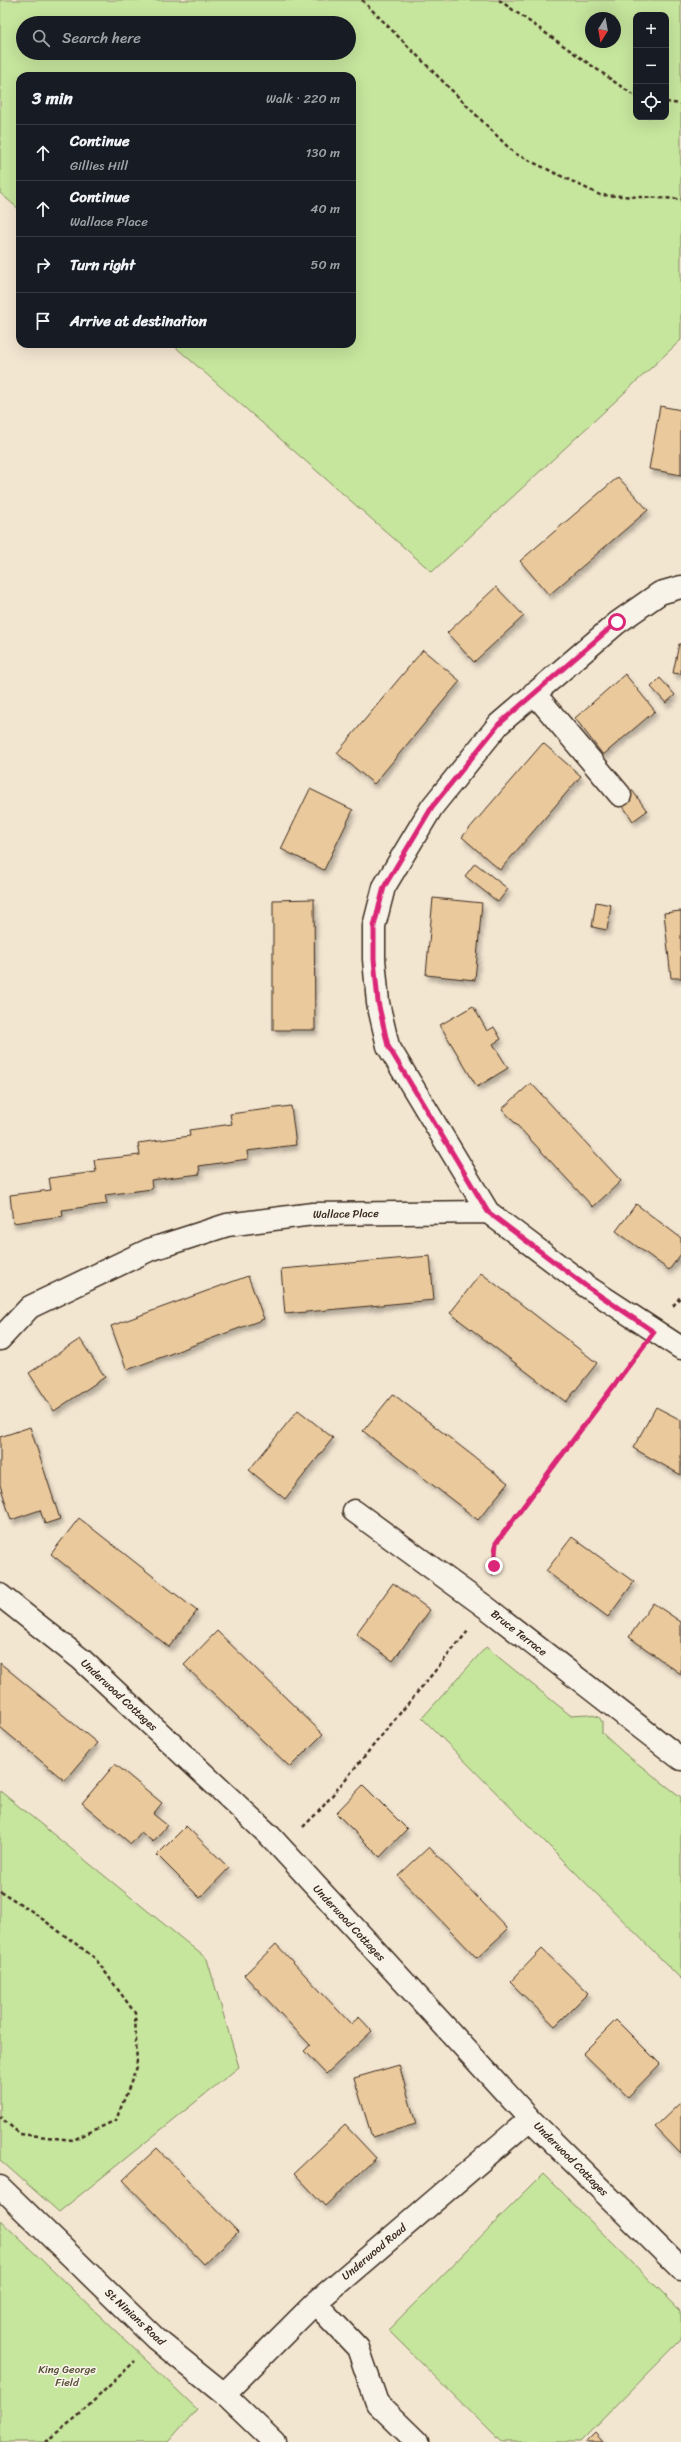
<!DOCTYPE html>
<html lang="en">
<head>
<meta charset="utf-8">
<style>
	:root { --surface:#171b24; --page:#20242c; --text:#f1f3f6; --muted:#9ea1a6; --line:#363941 }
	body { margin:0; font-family:Sriracha,sans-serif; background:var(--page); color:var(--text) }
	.controls { position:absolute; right:12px; top:12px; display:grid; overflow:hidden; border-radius:8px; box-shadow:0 4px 16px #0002 }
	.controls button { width:36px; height:36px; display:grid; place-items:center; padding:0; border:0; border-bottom:1px solid var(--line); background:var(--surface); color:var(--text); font:20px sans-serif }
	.compass { position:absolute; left:585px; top:12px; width:36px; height:36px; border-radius:50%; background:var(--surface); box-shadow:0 4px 16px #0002; rotate:191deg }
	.stop { position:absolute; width:12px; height:12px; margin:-9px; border:3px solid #db2777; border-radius:50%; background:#fff }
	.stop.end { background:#db2777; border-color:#fff; box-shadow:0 1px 4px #0008 }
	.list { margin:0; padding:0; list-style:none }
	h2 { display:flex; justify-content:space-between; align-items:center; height:52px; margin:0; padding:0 16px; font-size:17px }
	h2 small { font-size:13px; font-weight:400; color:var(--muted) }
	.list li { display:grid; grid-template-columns:26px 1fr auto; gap:12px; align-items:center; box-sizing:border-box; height:56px; padding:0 16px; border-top:1px solid var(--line) }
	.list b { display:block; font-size:15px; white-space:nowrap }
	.list p { margin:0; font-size:13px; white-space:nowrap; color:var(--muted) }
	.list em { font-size:13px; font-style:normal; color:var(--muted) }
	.icon { flex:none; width:22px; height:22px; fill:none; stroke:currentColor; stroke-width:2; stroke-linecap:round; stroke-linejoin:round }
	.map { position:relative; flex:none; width:681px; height:2442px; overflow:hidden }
	.search { position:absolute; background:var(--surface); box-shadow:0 4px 16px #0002; left:16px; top:16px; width:340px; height:44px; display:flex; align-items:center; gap:10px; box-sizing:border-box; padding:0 14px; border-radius:22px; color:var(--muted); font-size:15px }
	.panel { position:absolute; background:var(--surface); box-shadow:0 4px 16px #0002; left:16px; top:72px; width:340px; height:276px; border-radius:12px }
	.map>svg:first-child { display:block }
</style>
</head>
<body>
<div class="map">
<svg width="681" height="2442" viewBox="0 0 681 2442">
	<defs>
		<filter id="shadow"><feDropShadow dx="2.5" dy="4.5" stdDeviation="2" flood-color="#0004"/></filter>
	</defs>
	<rect width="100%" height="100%" fill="#f3e6d1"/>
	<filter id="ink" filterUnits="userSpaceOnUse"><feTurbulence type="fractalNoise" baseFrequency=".025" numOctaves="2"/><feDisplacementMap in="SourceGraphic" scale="8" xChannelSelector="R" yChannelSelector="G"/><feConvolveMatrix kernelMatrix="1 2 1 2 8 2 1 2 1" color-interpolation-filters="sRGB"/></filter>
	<g filter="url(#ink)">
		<path fill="#c6e59d" stroke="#80885e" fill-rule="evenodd" d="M0 0H681V340L432 572 172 344H352V76H20V210L0 193ZM636 15H666V117H636ZM591 18H615V42H591ZM23 23H349V53H23Z
			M486 1647 570 1715 588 1714 599 1717 602 1722V1733L624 1753 681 1797V1979L422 1718Z
			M0 1791 207 1959 239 2067 59 2212 0 2160Z
			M543 2174 681 2311V2340L580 2442H501L388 2330Z
			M0 2220 197 2409 168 2442H0Z"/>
		<path fill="#eac99c" stroke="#3b2a1e" filter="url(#shadow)" d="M660 406 681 410V475L649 469Z
			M618 477 648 510 549 595 520 561Z
			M496 587 524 616 474 662 447 633Z
			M679 644H681V674L673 673Z
			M423 650 460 681 374 784 337 753Z
			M625 674 655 711 603 755 575 718Z
			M660 678 675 695 666 703 651 687Z
			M543 743 581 776 500 870 462 837Z
			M310 789 353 810 324 870 281 849Z
			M632 790 647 811 633 821 619 800Z
			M475 863 508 889 498 902 465 876Z
			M433 898 482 903 475 980 426 975Z
			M314 899 315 1030H273V900Z
			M596 902 611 905 607 930 592 927Z
			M681 911V978H671L664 913Z
			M473 1006 487 1031 494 1027 501 1039 493 1044 508 1068 477 1087 440 1025Z
			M531 1083 621 1181 593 1207 502 1109Z
			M291 1106 296 1145 247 1151 248 1159 199 1166 200 1174 151 1180 152 1189 105 1195 107 1204 62 1210 63 1216 13 1223 10 1195 51 1190 49 1178 96 1172 94 1160 140 1155 138 1143 190 1136 189 1130 232 1124 230 1114Z
			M636 1204 681 1238V1254L669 1270 616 1231Z
			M430 1256 434 1300 285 1314 281 1269Z
			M481 1273 597 1363 566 1402 450 1313Z
			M248 1276 264 1319 127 1370 111 1326Z
			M80 1339 105 1377 54 1411 29 1373Z
			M393 1394 508 1483 478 1520 363 1431Z
			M656 1407 681 1420V1475L633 1448Z
			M298 1410 333 1438 285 1499 249 1470Z
			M30 1427 60 1519 45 1524 40 1510 11 1520 0 1485V1437Z
			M79 1518 197 1611 169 1647 51 1554Z
			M572 1537 634 1582 608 1617 546 1571Z
			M393 1583 430 1610 393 1661 356 1634Z
			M653 1603 681 1622V1674L629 1637Z
			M217 1631 323 1734 290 1767 184 1665Z
			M0 1663 97 1743 65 1781 0 1727Z
			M115 1764 162 1803 153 1814 167 1825 153 1842 141 1832 131 1844 82 1803Z
			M363 1785 407 1829 380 1857 336 1813Z
			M186 1826 229 1868 200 1898 157 1855Z
			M429 1847 508 1929 477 1958 398 1876Z
			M276 1944 351 2024 359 2017 372 2031 326 2074 304 2051 310 2045 244 1975Z
			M542 1949 588 1993 555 2026 510 1982Z
			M616 2020 660 2064 628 2097 583 2053Z
			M399 2065 416 2124 372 2137 354 2078Z
			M681 2102V2154L655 2127Z
			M345 2125 376 2158 325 2206 294 2173Z
			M157 2148 238 2232 204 2264 123 2180Z
			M595 2433 603 2442H586Z"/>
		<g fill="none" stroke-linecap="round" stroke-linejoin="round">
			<g stroke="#3b2a1e" stroke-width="25">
				<path id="minor" d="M534 693 620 795
					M488 1212 388 1046 378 1003 374 959V926L384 887 432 807 499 724 617 623 660 593 681 587
					M0 1339 30 1307 149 1250 227 1225 313 1214 488 1212 586 1286 681 1348
					M354 1511 487 1608 681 1759
					M0 1595 82 1660 270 1836 530 2119 681 2269
					M0 2187 156 2339 224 2394 274 2442
					M315 2303 358 2348 377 2403 417 2442
					M224 2394 315 2303 530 2119"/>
			</g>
			<path stroke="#3b2a1e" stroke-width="2.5" stroke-dasharray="4 3" stroke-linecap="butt" d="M362 0 514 153 600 195 681 199
				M499 0 636 97
				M666 102 681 104
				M673 1306 681 1296
				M493 1575 496 1543 637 1355
				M303 1827 320 1810 468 1631
				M0 1891 33 1912 95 1958 135 2013 137 2067 116 2120 73 2140 20 2134 0 2117
				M45 2442 78 2416 135 2361"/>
			<use href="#minor" stroke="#f7f3e8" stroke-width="22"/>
		</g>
	</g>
	<g fill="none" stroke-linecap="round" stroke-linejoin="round" filter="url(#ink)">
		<path stroke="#db2777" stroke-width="5" d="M494 1566 496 1543 654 1332 586 1286 488 1212 388 1046 378 1002 374 959V926L384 887 432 807 499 724 617 622"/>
	</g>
	<g text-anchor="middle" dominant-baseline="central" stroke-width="3.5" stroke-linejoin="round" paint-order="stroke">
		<g font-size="11" fill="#3b2a1e" stroke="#f7f3e8">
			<text transform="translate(346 1214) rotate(-1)">Wallace Place</text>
			<text transform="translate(519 1633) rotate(38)">Bruce Terrace</text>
			<text transform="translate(119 1695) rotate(43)">Underwood Cottages</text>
			<text transform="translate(349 1923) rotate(47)">Underwood Cottages</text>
			<text transform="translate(571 2159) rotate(45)">Underwood Cottages</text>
			<text transform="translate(374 2252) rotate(-40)">Underwood Road</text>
			<text transform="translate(135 2317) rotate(43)">St Ninians Road</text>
		</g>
		<g font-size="11" fill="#574f37" stroke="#f7f3e8">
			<text x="67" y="2369">King George<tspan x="67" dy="13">Field</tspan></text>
		</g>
	</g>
</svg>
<div class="controls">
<button>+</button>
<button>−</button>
<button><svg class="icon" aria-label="locate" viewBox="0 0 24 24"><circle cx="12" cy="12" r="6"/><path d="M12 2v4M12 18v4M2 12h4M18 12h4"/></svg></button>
</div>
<svg class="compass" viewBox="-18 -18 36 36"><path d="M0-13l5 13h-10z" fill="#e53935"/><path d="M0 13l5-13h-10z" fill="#9ea1a6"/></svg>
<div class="stop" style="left:617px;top:622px"></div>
<div class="stop end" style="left:494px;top:1566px"></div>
<div class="search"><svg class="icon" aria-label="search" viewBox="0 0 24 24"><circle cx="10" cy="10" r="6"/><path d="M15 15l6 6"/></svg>Search here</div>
<section class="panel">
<h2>3 min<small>Walk · 220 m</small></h2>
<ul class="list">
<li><svg class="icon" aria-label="ahead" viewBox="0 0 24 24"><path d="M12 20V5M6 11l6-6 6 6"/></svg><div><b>Continue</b><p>Gillies Hill</p></div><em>130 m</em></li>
<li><svg class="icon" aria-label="ahead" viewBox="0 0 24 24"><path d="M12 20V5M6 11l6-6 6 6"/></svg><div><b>Continue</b><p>Wallace Place</p></div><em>40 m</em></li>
<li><svg class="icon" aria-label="right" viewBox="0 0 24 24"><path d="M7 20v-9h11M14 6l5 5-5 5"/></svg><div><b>Turn right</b></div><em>50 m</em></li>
<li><svg class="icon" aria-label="arrive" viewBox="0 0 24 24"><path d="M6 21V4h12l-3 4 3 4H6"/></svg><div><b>Arrive at destination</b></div></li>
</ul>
</section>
</div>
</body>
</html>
